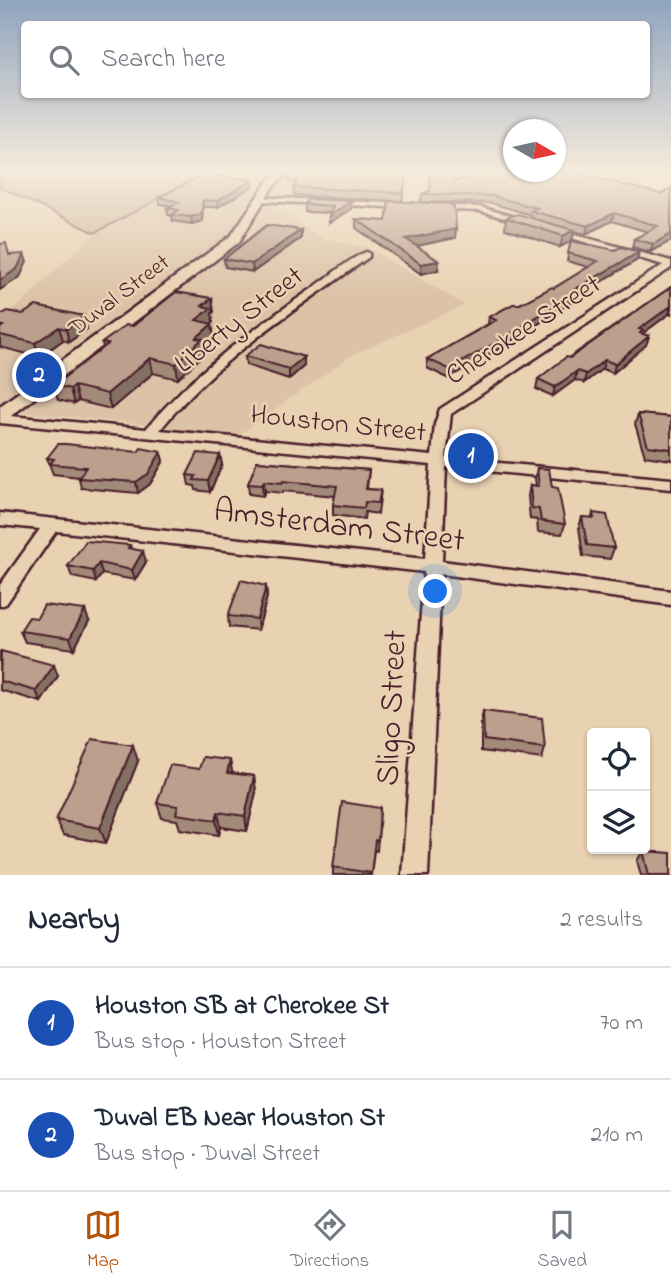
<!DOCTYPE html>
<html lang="en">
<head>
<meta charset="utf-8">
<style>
	:root { --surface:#fff; --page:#f6f6f7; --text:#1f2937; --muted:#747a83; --line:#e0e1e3; --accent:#b45309 }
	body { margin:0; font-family:"Indie Flower",sans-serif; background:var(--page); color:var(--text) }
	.controls { position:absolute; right:21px; bottom:21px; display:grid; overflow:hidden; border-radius:7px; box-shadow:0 2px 5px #0004 }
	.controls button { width:63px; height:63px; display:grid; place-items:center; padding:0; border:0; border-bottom:2px solid var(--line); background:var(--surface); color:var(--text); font:35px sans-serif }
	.compass { position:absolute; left:503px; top:119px; width:63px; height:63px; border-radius:50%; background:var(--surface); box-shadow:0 2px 5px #0004; rotate:99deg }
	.you { position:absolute; left:436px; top:592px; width:24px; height:24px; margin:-18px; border:5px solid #fff; border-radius:50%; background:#1a73e8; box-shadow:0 0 0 10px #1a73e833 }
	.badge { display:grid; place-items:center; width:46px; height:46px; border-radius:50%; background:var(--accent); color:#fff; font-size:23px; font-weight:700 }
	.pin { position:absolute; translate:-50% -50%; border:4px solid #fff; box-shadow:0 2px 7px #0006 }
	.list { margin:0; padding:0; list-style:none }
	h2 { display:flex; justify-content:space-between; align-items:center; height:91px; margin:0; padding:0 28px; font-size:30px }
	h2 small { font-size:23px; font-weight:400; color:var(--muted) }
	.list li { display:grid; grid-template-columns:46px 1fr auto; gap:21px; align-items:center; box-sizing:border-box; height:112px; padding:0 28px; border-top:2px solid var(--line) }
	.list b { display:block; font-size:26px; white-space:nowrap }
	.list p { margin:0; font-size:23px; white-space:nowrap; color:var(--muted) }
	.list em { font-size:23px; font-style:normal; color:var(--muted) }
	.icon { flex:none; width:38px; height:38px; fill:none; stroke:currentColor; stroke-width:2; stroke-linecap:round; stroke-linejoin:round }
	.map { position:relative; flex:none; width:671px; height:875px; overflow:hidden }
	.search { position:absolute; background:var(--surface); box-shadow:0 2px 5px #0004; left:21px; right:21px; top:21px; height:77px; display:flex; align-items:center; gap:18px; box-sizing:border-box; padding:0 24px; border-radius:7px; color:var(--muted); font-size:26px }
	.sheet { height:315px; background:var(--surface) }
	nav { display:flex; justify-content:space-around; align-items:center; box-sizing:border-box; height:98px; border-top:2px solid var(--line); background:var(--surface); font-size:19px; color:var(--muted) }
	nav a { display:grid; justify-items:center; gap:4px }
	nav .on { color:var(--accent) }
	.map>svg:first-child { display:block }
</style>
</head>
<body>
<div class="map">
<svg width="671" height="875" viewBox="0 0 671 875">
	<rect width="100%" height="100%" fill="#e9d2b2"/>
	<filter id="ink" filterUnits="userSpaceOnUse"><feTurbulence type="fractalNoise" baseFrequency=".0143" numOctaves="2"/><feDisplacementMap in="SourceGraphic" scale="14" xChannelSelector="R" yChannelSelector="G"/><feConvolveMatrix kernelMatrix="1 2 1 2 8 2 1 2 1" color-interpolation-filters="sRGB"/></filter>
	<g filter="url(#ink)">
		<path fill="#dcc3a7" d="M209 172 267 181 280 172H386L329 188 321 205 269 203 321 238 366 247 465 305 352 355 236 437 140 424 0 410V318L18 306 95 233Z"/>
		<path fill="#cfb49c" stroke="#8c6a64" stroke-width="2" d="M0 172H209L95 233 0 187Z"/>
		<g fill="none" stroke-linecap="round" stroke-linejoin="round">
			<g stroke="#4a1f2b" stroke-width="5">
				<path id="street" d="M257 197 407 204 411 206 407 208 260 201 256 199Z
					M438 205 480 207 532 222 528 225 480 211 435 209 434 207Z
					M554 229 671 261V268L451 414 446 458 671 479V489L446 467 442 561 671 591V605L441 574 428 875H402L424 572 56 531 6 604 0 606V585L40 529 0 525V513L425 559 431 465 0 423V415L146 429C193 372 252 330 313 288 330 276 347 260 366 252L369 253V257C296 310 217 358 160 430L432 456 435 424 440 409 663 265 554 233Z"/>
			</g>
			<g stroke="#4a1f2b" stroke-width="5">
				<path id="secondary" d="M277 172H288L272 188 239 242 7 419 0 421V406L231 236 265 185Z"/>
			</g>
			<use href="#street" fill="#e9d2b2" fill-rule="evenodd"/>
			<use href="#secondary" fill="#e9d2b2" fill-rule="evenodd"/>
		</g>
		<path fill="#a28a79" stroke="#4a1f2b" stroke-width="2" d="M407 172 402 201 294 195V187L296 182 290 181 289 174Z
			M455 182 661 194 671 188V241L650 252 632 247 634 239 648 232 612 221 586 234 574 231 572 241 637 260 574 298 573 301 506 345 448 378 427 368V359L488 324 489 317 520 304 554 288 588 267 567 261 571 241 560 247 505 229 506 218 530 217 531 215 491 203 421 202 422 194Z
			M253 186 218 207H203L202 221 192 224 173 221 172 216 168 215 167 208 171 206 160 204 159 197Z
			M308 199 351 208 329 223 330 213 305 212V204Z
			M356 219 386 221 455 238 417 246 438 270 421 274 356 228Z
			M301 230V238L253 272 225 267 224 259Z
			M671 287V314H669L642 334 649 336 646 345 613 373 602 369 584 383 575 380 553 396 536 389 538 379Z
			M214 312 212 313 213 322 211 323 214 338 203 348 204 354 178 379 153 373 111 409 78 401 74 404 58 400 54 385 103 347 102 343 133 326Z
			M23 314 84 316 87 329 69 342 63 340 39 357 0 347V315Z
			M245 356 304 357V366L289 379 246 365Z
			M638 414 671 417V460L645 456 635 424Z
			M138 452H161L163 462 150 484 138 493 81 488 79 478V477L53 474 47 458Z
			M220 455 222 465 210 492 196 490 195 486 189 485 187 475Z
			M257 461 369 470 367 489 381 490 378 514 365 512 364 519 333 515V505L335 496 283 491V493L265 491 263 496 249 494 248 484Z
			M537 468 552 487 565 524 562 534 538 532 537 520 530 519 528 496 530 485 536 486 535 478Z
			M593 513 614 548 610 559 583 556 579 527 582 517 592 518Z
			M130 545 131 549 146 562 135 580 102 574 96 582 72 577 68 566Z
			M266 586 267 597 258 630 229 627 228 616Z
			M89 621 74 649 25 642 20 631Z
			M0 652 58 676 41 702 0 690Z
			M483 711 545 748 542 759 481 751V722Z
			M138 761 106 843 63 835 56 820Z
			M232 773 254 776 256 792 247 831 221 827 219 835 180 829 177 820 162 818 157 803Z
			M380 808 377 851 374 850 371 875H333V867Z
			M643 851 671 875H641L637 861Z"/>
		<path fill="#847063" stroke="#4a1f2b" stroke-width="2" d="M252 180 253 186 218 207 217 201Z
			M203 200V207L202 221 192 224 191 217Z
			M351 201V209L329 223V216Z
			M614 213 612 221 586 234 588 226Z
			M456 229 455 238 406 248V239Z
			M301 230V238L253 272 252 264Z
			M574 230 572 241 560 247 563 236Z
			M671 234V241L650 252 653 244Z
			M639 252 637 260 574 298 573 301 506 345 448 378 449 369 572 291Z
			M24 254 27 262 20 277 0 290V280Z
			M439 261 438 270 421 274V264Z
			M212 298 214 312 212 313 213 322 198 334 196 320 202 306Z
			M671 306 669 314 642 334 641 339 639 329Z
			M84 316 87 329 69 342 66 329Z
			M212 324 214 338 203 348 204 354 178 379 176 364 196 338Z
			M59 327 63 340 39 357 35 343Z
			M649 336 646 345 613 373 615 364Z
			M304 357V366L289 379V369Z
			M150 358 153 373 111 409 107 394Z
			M605 360 602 369 584 383 586 374Z
			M577 371 575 380 553 396 555 387Z
			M74 386 78 401 74 404 70 389Z
			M161 452 163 462 150 484 138 493 136 482Z
			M220 455 222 465 210 492 208 481Z
			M264 481 265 491 263 496 262 485Z
			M143 551 146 562 135 580 132 570Z
			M99 563 102 574 96 582 93 571Z
			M266 586 267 597 258 630 257 619Z
			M85 610 89 621 74 649 70 638Z
			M54 665 58 676 41 702 36 691Z
			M133 745 138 761 106 843 100 828Z
			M230 760 233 776 227 773Z
			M254 776 256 792 247 831 245 816Z
			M218 812 221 827 219 835 216 820Z"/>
		<path fill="#bca08d" stroke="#4a1f2b" stroke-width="2" d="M292 172H407L403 193 294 187 299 175 289 174Z
			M430 172H454L455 182 480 172H570L661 194 671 188V234L653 244 634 239 658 226 614 213 588 226 531 211 537 208 492 196 422 194 430 191Z
			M204 174 252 180 217 201 203 200 201 214 191 217 172 215 179 210 167 208 179 202 159 197Z
			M308 199 351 201 329 216 333 206 305 204Z
			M389 201 450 204 454 207 456 229 406 239 439 261 421 264 356 219 386 221Z
			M517 214 574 230 563 236 506 218Z
			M267 225 301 230 252 264 224 259Z
			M571 241 615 250 621 247 639 252 572 291 575 292 507 336 449 369 427 359 496 320 489 317 513 304H520L552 287 554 288 598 261 568 253Z
			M6 243 9 255 24 254 17 269 0 280V244Z
			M671 287V306L639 329 643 330 640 333 649 336 615 364 605 360 586 374 577 371 555 387 538 379 566 357 570 358Z
			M176 292 212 298 202 306 211 308 196 320 212 324 196 338 202 339 176 364 150 358 107 394 74 386 70 389 54 385 108 344 102 343 126 325 133 326Z
			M36 306 84 316 66 329 59 327 35 343 0 335V328L3 326 0 325V315L8 311 23 314Z
			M261 344 304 357 289 369 245 356Z
			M638 414 671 417V449L648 446Z
			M58 444H66L138 452 141 448 161 452 148 474 136 482 79 478 86 467 50 464 54 459 47 458Z
			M198 453 220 455 208 481 194 480 196 476 187 475Z
			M257 461 369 470 366 489 381 490 378 503 365 502 364 508 333 505 337 486 283 481 282 483 264 481 262 485 248 484Z
			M537 468 549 469 552 487 558 488 565 524 541 521 539 509 532 508 530 485 539 486Z
			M593 513 607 515 614 548 587 545 582 517 594 518Z
			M86 541 130 545 128 548 143 551 132 570 99 563 93 571 68 566Z
			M241 580 266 586 257 619 228 616Z
			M44 605 85 610 70 638 20 631 29 617 37 618Z
			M1 651 54 665 36 691 0 681Z
			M483 711 542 718 545 748 484 740Z
			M92 739 133 745 100 828 56 820Z
			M203 757 230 760 227 773 254 776 245 816 218 812 216 820 176 814 178 806 157 803 170 765 199 769Z
			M342 802 380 808 378 841 375 840 371 873 333 867Z
			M643 851 671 853V875H649Z"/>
	</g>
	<linearGradient id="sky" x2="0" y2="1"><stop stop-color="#90a4be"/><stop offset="0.58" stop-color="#f5ebdc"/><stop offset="1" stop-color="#f5ebdc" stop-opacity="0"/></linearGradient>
	<rect width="671" height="295" fill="url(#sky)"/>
	<g text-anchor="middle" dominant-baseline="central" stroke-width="5" stroke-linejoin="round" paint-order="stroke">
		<g font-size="23" fill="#4a1f2b" stroke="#e9d2b2">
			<text transform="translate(120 296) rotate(-37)">Duval Street</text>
		</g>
		<g font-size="28" fill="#4a1f2b" stroke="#e9d2b2">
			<text transform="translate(240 321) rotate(-38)">Liberty Street</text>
			<text transform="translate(524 331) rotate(-33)">Cherokee Street</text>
			<text transform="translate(338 425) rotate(6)">Houston Street</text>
		</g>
		<g font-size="33" fill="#4a1f2b" stroke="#e9d2b2">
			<text transform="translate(339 527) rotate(7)">Amsterdam Street</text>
			<text transform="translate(393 708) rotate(-87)">Sligo Street</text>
		</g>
	</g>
</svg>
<div class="controls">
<button><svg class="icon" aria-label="locate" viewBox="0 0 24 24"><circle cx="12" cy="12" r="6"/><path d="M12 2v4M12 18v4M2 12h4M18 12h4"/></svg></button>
<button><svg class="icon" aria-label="layers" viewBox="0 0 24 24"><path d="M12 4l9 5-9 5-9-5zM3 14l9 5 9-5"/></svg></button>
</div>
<svg class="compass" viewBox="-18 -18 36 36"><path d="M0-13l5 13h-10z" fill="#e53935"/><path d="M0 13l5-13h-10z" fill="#747a83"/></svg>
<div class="you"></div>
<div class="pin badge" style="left:471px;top:456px;background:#1a4fb4">1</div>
<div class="pin badge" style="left:39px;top:375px;background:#1a4fb4">2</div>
<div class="search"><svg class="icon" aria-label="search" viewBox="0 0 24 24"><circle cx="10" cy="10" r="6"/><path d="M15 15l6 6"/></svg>Search here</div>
</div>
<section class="sheet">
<h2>Nearby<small>2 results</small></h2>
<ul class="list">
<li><span class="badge" style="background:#1a4fb4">1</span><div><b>Houston SB at Cherokee St</b><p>Bus stop · Houston Street</p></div><em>70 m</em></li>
<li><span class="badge" style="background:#1a4fb4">2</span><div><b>Duval EB Near Houston St</b><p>Bus stop · Duval Street</p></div><em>210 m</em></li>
</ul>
</section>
<nav>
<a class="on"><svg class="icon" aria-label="map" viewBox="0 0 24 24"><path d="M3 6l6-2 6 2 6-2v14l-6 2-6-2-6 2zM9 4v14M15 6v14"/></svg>Map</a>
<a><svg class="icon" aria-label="directions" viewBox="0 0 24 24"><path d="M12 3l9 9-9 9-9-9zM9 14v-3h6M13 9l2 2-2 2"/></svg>Directions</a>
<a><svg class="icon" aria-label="saved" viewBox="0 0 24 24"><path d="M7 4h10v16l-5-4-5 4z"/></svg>Saved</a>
</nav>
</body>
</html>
